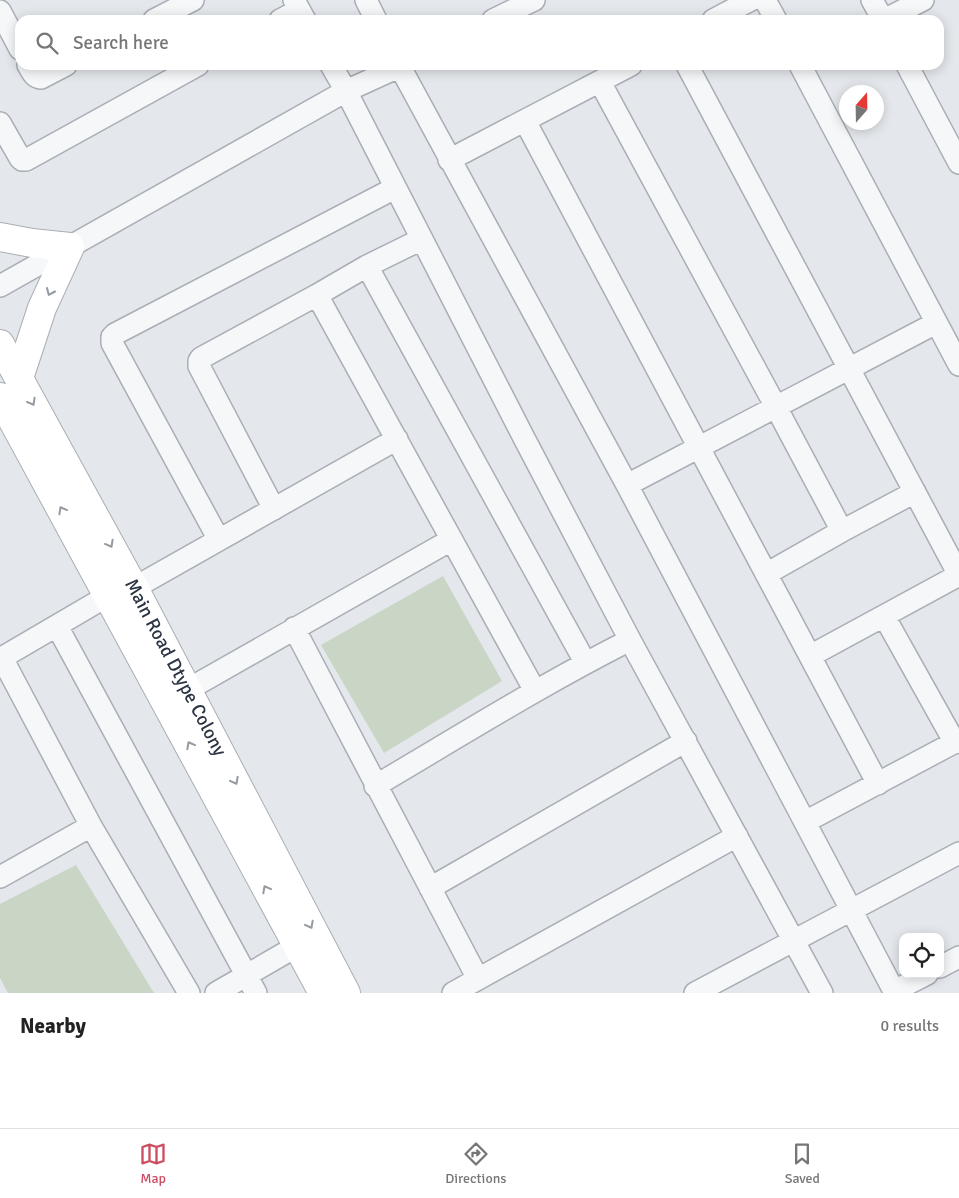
<!DOCTYPE html>
<html lang="en">
<head>
<meta charset="utf-8">
<style>
	:root { --surface:#fff; --page:#f6f6f6; --text:#222; --muted:#767676; --line:#e0e0e0; --accent:#cc4d61 }
	body { margin:0; font-family:Signika,sans-serif; background:var(--page); color:var(--text) }
	.controls { position:absolute; right:15px; bottom:15px; display:grid; overflow:hidden; border-radius:10px; box-shadow:0 2px 12px #0003 }
	.controls button { width:45px; height:45px; display:grid; place-items:center; padding:0; border:0; border-bottom:1px solid var(--line); background:var(--surface); color:var(--text); font:25px sans-serif }
	.compass { position:absolute; left:839px; top:85px; width:45px; height:45px; border-radius:50%; background:var(--surface); box-shadow:0 2px 12px #0003; rotate:20deg }
	.list { margin:0; padding:0; list-style:none }
	h2 { display:flex; justify-content:space-between; align-items:center; height:65px; margin:0; padding:0 20px; font-size:21px }
	h2 small { font-size:16px; font-weight:400; color:var(--muted) }
	.icon { flex:none; width:28px; height:28px; fill:none; stroke:currentColor; stroke-width:2; stroke-linecap:round; stroke-linejoin:round }
	.map { position:relative; flex:none; width:959px; height:993px; overflow:hidden }
	.search { position:absolute; background:var(--surface); box-shadow:0 2px 12px #0003; left:15px; right:15px; top:15px; height:55px; display:flex; align-items:center; gap:12px; box-sizing:border-box; padding:0 18px; border-radius:15px; color:var(--muted); font-size:19px }
	.sheet { height:135px; background:var(--surface) }
	nav { display:flex; justify-content:space-around; align-items:center; box-sizing:border-box; height:70px; border-top:1px solid var(--line); background:var(--surface); font-size:14px; color:var(--muted) }
	nav a { display:grid; justify-items:center; gap:2px }
	nav .on { color:var(--accent) }
	.map>svg:first-child { display:block }
</style>
</head>
<body>
<div class="map">
<svg width="959" height="993" viewBox="0 0 959 993">
	<rect width="100%" height="100%" fill="#e4e7eb"/>
	<path fill="#c9d5c5" d="M443 576 502 681 384 753 321 645Z
		M76 865 154 993H8L0 978V904Z"/>
	<g fill="none" stroke-linecap="round" stroke-linejoin="round">
		<g stroke="#a9aeb5" stroke-width="24">
			<path id="street" d="M294 0 305 20
				M366 0 376 20
				M765 0 776 20
				M872 0 883 20
				M0 11 20 49
				M154 20 193 0
				M280 20 299 10
				M493 20 534 0
				M713 20 751 0
				M884 20 923 0
				M28 65C32 71 33 77 41 78L66 65
				M331 65 346 91 524 438 630 640 822 993
				M399 65 627 485 895 993
				M687 65 959 575
				M800 65 959 365
				M907 65 959 163
				M600 82 776 407 842 531
				M525 121 878 784
				M0 123 20 158 22 160H26L198 65
				M449 160 631 65
				M367 266 585 662
				M0 286 346 91 403 65
				M317 295 367 266 422 239
				M627 485 936 323
				M274 509 199 366V361L201 358 317 295 535 691
				M219 540 112 343V337L115 334 395 188
				M766 574 842 531 915 492
				M134 588 397 439
				M884 616 955 743
				M57 626 256 993
				M294 628 478 979 737 836
				M810 656 959 575
				M2 658 91 826 189 993
				M0 659 109 595
				M187 690 451 540
				M375 786C460 736 543 684 630 640
				M805 822 959 740
				M0 877 91 826
				M430 888 686 741
				M940 967 959 957
				M894 991 927 974
				M216 993 297 946
				M453 993 478 979
				M695 993 959 853"/>
		</g>
		<g stroke="#a9aeb5" stroke-width="30">
			<g id="secondary">
				<path d="M0 237 32 243 70 247 42 308 19 378"/>
				<path id="s1" d="M0 344 134 588 346 993"/>
				<path d="M0 397 323 993"/>
			</g>
		</g>
		<use href="#street" stroke="#f6f7f9" stroke-width="21"/>
		<use href="#secondary" stroke="#fff" stroke-width="28"/>
	</g>
	<defs><path id="oneway-chevron" d="M-2-3.5L2.5 0L-2 3.5" fill="none" stroke-width="1.6" stroke-linecap="round" stroke-linejoin="round" transform="scale(1.25)"/></defs>
	<g stroke="#959aa1">
		<use href="#oneway-chevron" transform="translate(50 292) rotate(114)"/>
		<use href="#oneway-chevron" transform="translate(32 402) rotate(61)"/>
		<use href="#oneway-chevron" transform="translate(62 510) rotate(-119)"/>
		<use href="#oneway-chevron" transform="translate(110 544) rotate(61)"/>
		<use href="#oneway-chevron" transform="translate(190 745) rotate(-118)"/>
		<use href="#oneway-chevron" transform="translate(235 781) rotate(62)"/>
		<use href="#oneway-chevron" transform="translate(266 889) rotate(-118)"/>
		<use href="#oneway-chevron" transform="translate(310 925) rotate(62)"/>
	</g>
	<g text-anchor="middle" dominant-baseline="central" stroke-width="4" stroke-linejoin="round" paint-order="stroke">
		<g font-size="19" fill="#2b3443" stroke="#f3f5f8">
			<text stroke="none"><textPath href="#s1" startOffset="368">Main Road Dtype Colony</textPath></text>
		</g>
	</g>
</svg>
<div class="controls">
<button><svg class="icon" aria-label="locate" viewBox="0 0 24 24"><circle cx="12" cy="12" r="6"/><path d="M12 2v4M12 18v4M2 12h4M18 12h4"/></svg></button>
</div>
<svg class="compass" viewBox="-18 -18 36 36"><path d="M0-13l5 13h-10z" fill="#e53935"/><path d="M0 13l5-13h-10z" fill="#767676"/></svg>
<div class="search"><svg class="icon" aria-label="search" viewBox="0 0 24 24"><circle cx="10" cy="10" r="6"/><path d="M15 15l6 6"/></svg>Search here</div>
</div>
<section class="sheet">
<h2>Nearby<small>0 results</small></h2>
<ul class="list">
</ul>
</section>
<nav>
<a class="on"><svg class="icon" aria-label="map" viewBox="0 0 24 24"><path d="M3 6l6-2 6 2 6-2v14l-6 2-6-2-6 2zM9 4v14M15 6v14"/></svg>Map</a>
<a><svg class="icon" aria-label="directions" viewBox="0 0 24 24"><path d="M12 3l9 9-9 9-9-9zM9 14v-3h6M13 9l2 2-2 2"/></svg>Directions</a>
<a><svg class="icon" aria-label="saved" viewBox="0 0 24 24"><path d="M7 4h10v16l-5-4-5 4z"/></svg>Saved</a>
</nav>
</body>
</html>
